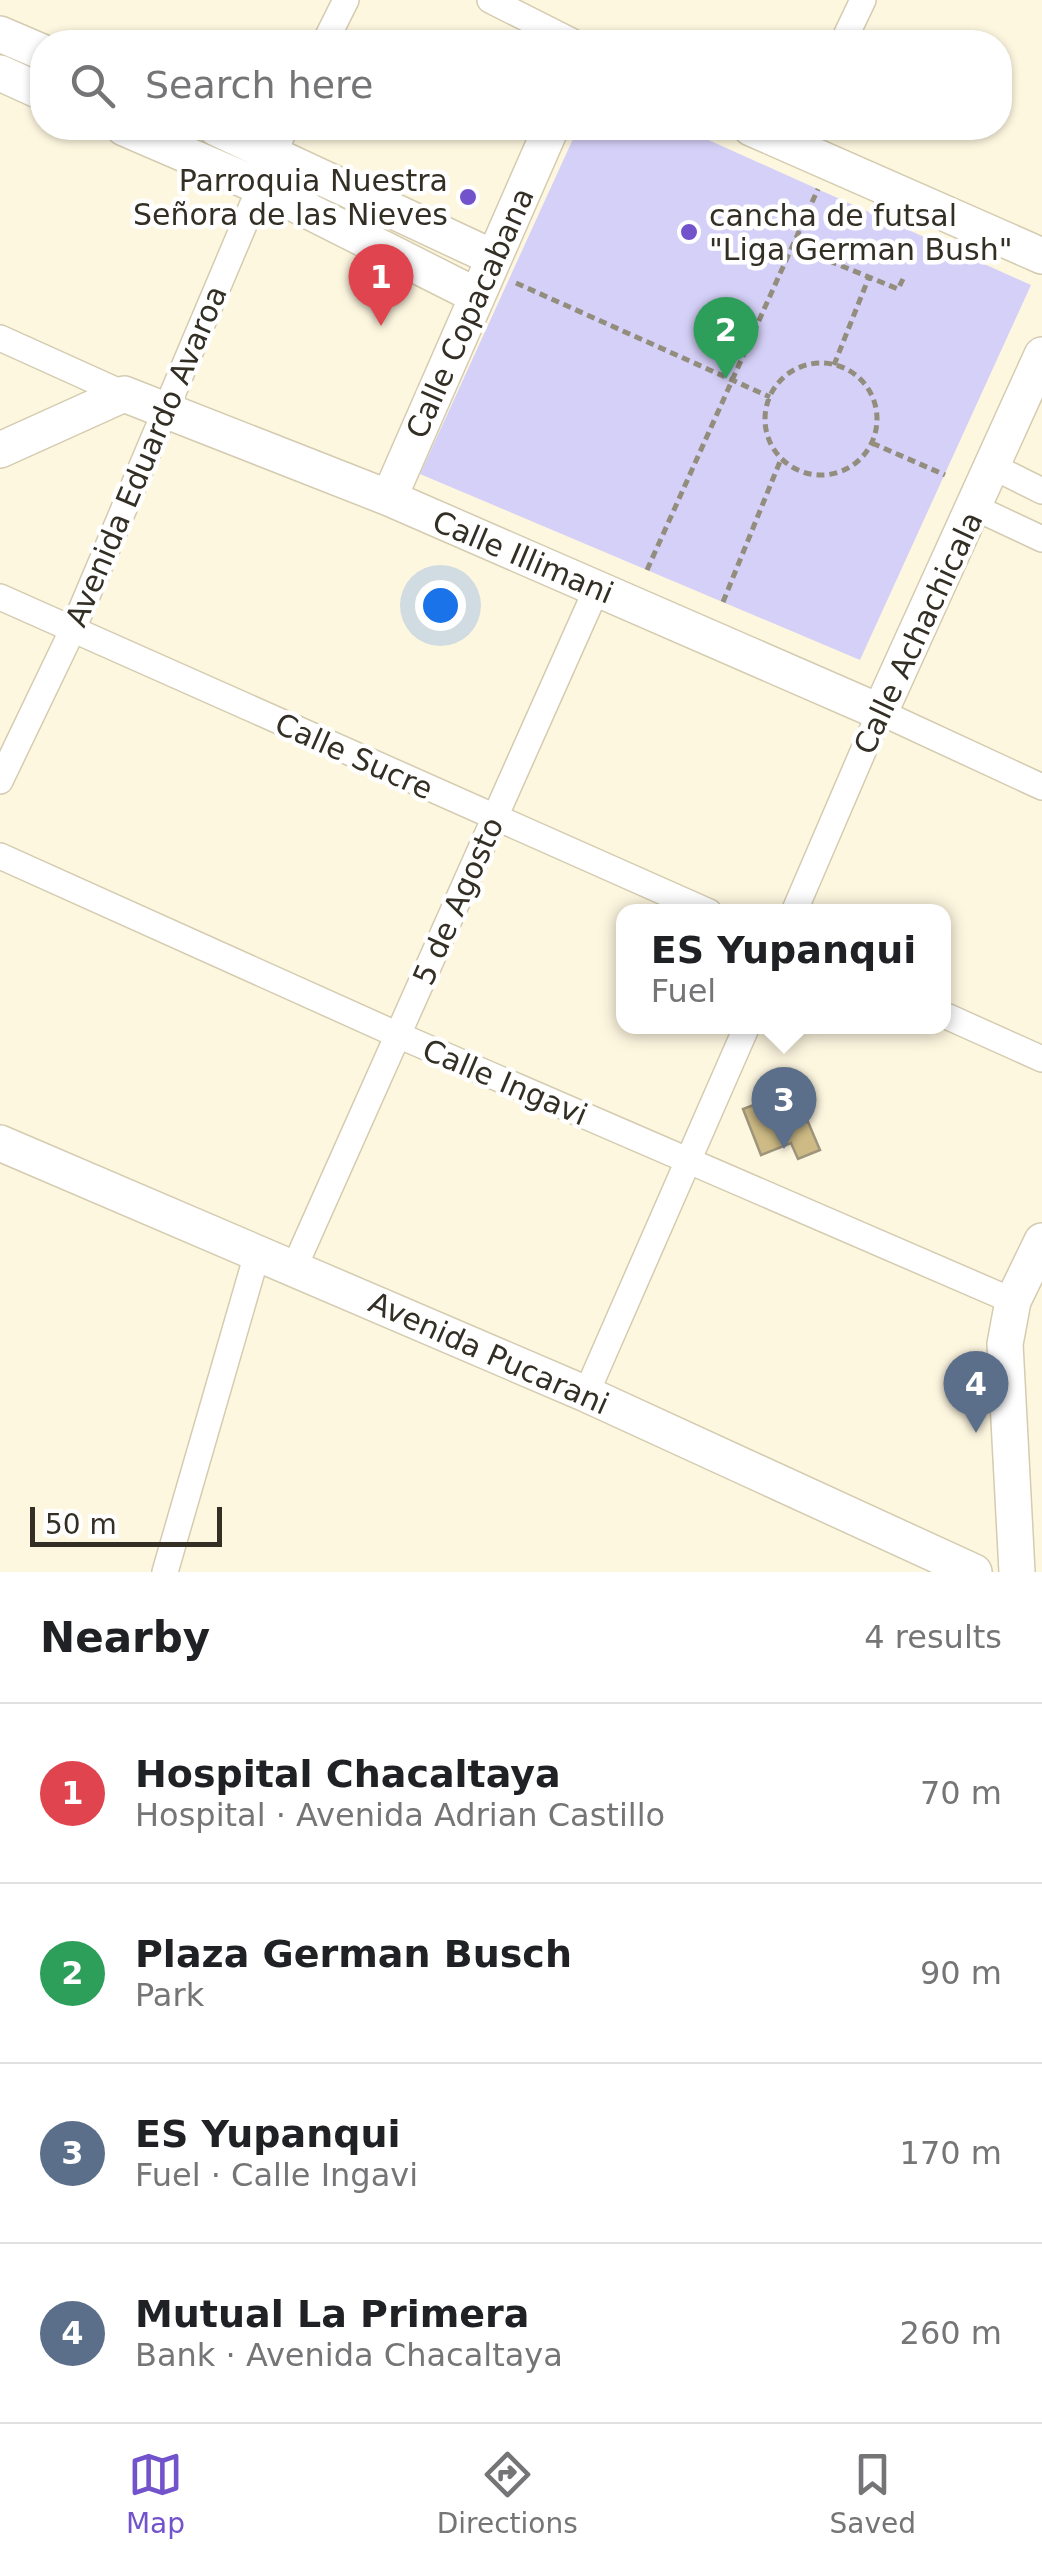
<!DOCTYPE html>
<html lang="en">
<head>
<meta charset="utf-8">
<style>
	:root { --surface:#fff; --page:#f6f6f6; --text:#202124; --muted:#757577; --line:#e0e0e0; --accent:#7353cc }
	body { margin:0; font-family:"DejaVu Sans",sans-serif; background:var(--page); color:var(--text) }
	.scale { position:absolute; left:30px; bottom:25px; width:192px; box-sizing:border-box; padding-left:10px; border:5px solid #332f25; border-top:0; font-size:28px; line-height:35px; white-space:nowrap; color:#332f25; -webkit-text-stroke:8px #fff; paint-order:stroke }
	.you { position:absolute; left:440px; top:605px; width:35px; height:35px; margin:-25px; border:8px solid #fff; border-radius:50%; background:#1a73e8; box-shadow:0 0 0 15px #1a73e833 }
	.badge { display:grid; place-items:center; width:65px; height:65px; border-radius:50%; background:var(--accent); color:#fff; font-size:32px; font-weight:700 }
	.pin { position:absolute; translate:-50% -82px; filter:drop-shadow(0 2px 5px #0008) }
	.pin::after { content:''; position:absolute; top:52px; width:35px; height:30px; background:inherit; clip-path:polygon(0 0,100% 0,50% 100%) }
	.popup { position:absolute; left:616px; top:904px; width:335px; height:130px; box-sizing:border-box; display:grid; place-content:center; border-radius:20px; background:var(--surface); filter:drop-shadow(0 2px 8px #0005); font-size:32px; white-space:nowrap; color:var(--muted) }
	.popup b { font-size:38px; color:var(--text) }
	.popup::after { content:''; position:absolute; left:50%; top:100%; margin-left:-20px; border:20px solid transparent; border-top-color:var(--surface) }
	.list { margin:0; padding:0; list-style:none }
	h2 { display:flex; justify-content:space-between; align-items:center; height:130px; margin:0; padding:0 40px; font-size:42px }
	h2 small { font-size:32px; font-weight:400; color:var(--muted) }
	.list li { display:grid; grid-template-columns:65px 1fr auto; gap:30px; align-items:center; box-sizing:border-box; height:180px; padding:0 40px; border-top:2px solid var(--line) }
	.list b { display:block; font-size:38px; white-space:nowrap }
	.list p { margin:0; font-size:32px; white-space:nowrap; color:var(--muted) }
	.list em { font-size:32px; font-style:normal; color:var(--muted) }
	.icon { flex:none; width:55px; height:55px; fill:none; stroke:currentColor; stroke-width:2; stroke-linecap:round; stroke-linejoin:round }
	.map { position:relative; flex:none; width:1042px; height:1572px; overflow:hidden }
	.search { position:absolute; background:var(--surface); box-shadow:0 2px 8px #0004; left:30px; right:30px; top:30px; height:110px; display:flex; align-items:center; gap:25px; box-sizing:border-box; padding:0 35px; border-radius:40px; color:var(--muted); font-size:38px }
	.sheet { height:850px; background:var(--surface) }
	nav { display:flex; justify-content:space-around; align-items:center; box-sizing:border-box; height:140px; border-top:2px solid var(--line); background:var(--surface); font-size:28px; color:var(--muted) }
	nav a { display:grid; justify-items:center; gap:5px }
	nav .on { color:var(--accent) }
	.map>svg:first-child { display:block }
</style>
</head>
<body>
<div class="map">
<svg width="1042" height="1572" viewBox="0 0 1042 1572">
	<rect width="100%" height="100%" fill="#fef7e0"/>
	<path fill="#d5d0f7" d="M578 128H682L1031 285 860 660 420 474Z"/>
	<path fill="#cdba85" stroke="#9e957c" stroke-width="2.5" d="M767 1100 772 1114 800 1103 820 1150 798 1159 791 1143 761 1155 743 1109Z"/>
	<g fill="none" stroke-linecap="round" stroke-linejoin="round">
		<g stroke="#d4cbb0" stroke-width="28">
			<path id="street" d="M490 0 573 42
				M325 42 346 0
				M843 42 863 0
				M0 338 124 394
				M994 467 1042 491
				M976 508 1042 539
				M0 597 709 912
				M0 781 73 629 285 128
				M0 856 398 1035 1013 1301
				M794 912 880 712 1042 787
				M944 1015 1042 1059
				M294 1268 597 588
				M586 1394 747 1026
				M165 1572 257 1254"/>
		</g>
		<g stroke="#d4cbb0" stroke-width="38">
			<path id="secondary" d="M0 34 42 52
				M0 73 42 92
				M124 128 261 187 477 296
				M216 128 494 258
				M751 128 1042 256
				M0 450 124 394 389 498 880 712 1042 355
				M389 498 551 128
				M0 1143 586 1394 974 1572
				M1017 1572 1005 1344 1013 1301 1042 1241"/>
		</g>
		<path stroke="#928d7d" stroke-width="5" stroke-dasharray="8 5" stroke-linecap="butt" d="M793 246 898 289 903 279
			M516 283 770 397
			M765 419a56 56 0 1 1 112 0a56 56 0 1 1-112 0Z
			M834 365 869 277
			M872 443 945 475
			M647 570 818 189
			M723 602 781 459"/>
		<use href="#street" stroke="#fff" stroke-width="25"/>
		<use href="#secondary" stroke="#fff" stroke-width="35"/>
	</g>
	<g fill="#7353cc" stroke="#fff" stroke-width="4">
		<circle cx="468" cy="197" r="10"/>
		<circle cx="689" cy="232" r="10"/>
	</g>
	<g text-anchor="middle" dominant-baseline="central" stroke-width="9" stroke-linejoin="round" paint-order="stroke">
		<g font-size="30" fill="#332f25" stroke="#fff" text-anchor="end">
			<text x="448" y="180">Parroquia Nuestra<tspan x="448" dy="34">Señora de las Nieves</tspan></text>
			<text x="709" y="215" text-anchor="start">cancha de futsal<tspan x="709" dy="34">"Liga German Bush"</tspan></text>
		</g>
		<g font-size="30" fill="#332f25" stroke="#fff">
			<text transform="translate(470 313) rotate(-66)">Calle Copacabana</text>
			<text transform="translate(146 456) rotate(-67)">Avenida Eduardo Avaroa</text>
			<text transform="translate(523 557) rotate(23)">Calle Illimani</text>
			<text transform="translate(918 633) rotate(-65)">Calle Achachicala</text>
			<text transform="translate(354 756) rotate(24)">Calle Sucre</text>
			<text transform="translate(458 901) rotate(-66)">5 de Agosto</text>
			<text transform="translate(505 1082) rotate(23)">Calle Ingavi</text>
			<text transform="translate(489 1353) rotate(24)">Avenida Pucarani</text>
		</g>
	</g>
</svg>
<div class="scale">50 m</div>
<div class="you"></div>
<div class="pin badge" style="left:381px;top:326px;background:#e0444e">1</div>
<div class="pin badge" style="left:726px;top:379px;background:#2e9e5b">2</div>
<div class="pin badge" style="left:784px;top:1149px;background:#5c6f8a">3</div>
<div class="popup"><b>ES Yupanqui</b>Fuel</div>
<div class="pin badge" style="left:976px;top:1433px;background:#5c6f8a">4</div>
<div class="search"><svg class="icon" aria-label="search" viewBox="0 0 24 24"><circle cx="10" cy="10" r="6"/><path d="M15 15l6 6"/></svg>Search here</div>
</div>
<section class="sheet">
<h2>Nearby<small>4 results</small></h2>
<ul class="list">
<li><span class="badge" style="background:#e0444e">1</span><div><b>Hospital Chacaltaya</b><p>Hospital · Avenida Adrian Castillo</p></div><em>70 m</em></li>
<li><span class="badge" style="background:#2e9e5b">2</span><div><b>Plaza German Busch</b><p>Park</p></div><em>90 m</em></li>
<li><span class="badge" style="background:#5c6f8a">3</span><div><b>ES Yupanqui</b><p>Fuel · Calle Ingavi</p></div><em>170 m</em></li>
<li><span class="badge" style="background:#5c6f8a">4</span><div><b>Mutual La Primera</b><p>Bank · Avenida Chacaltaya</p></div><em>260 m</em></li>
</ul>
</section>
<nav>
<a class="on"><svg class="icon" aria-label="map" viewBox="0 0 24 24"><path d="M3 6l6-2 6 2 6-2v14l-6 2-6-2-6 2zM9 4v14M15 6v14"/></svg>Map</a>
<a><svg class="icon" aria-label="directions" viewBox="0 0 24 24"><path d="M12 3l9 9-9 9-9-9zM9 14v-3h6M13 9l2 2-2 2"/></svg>Directions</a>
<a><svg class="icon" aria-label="saved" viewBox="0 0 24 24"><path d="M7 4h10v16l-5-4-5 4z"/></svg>Saved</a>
</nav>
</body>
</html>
